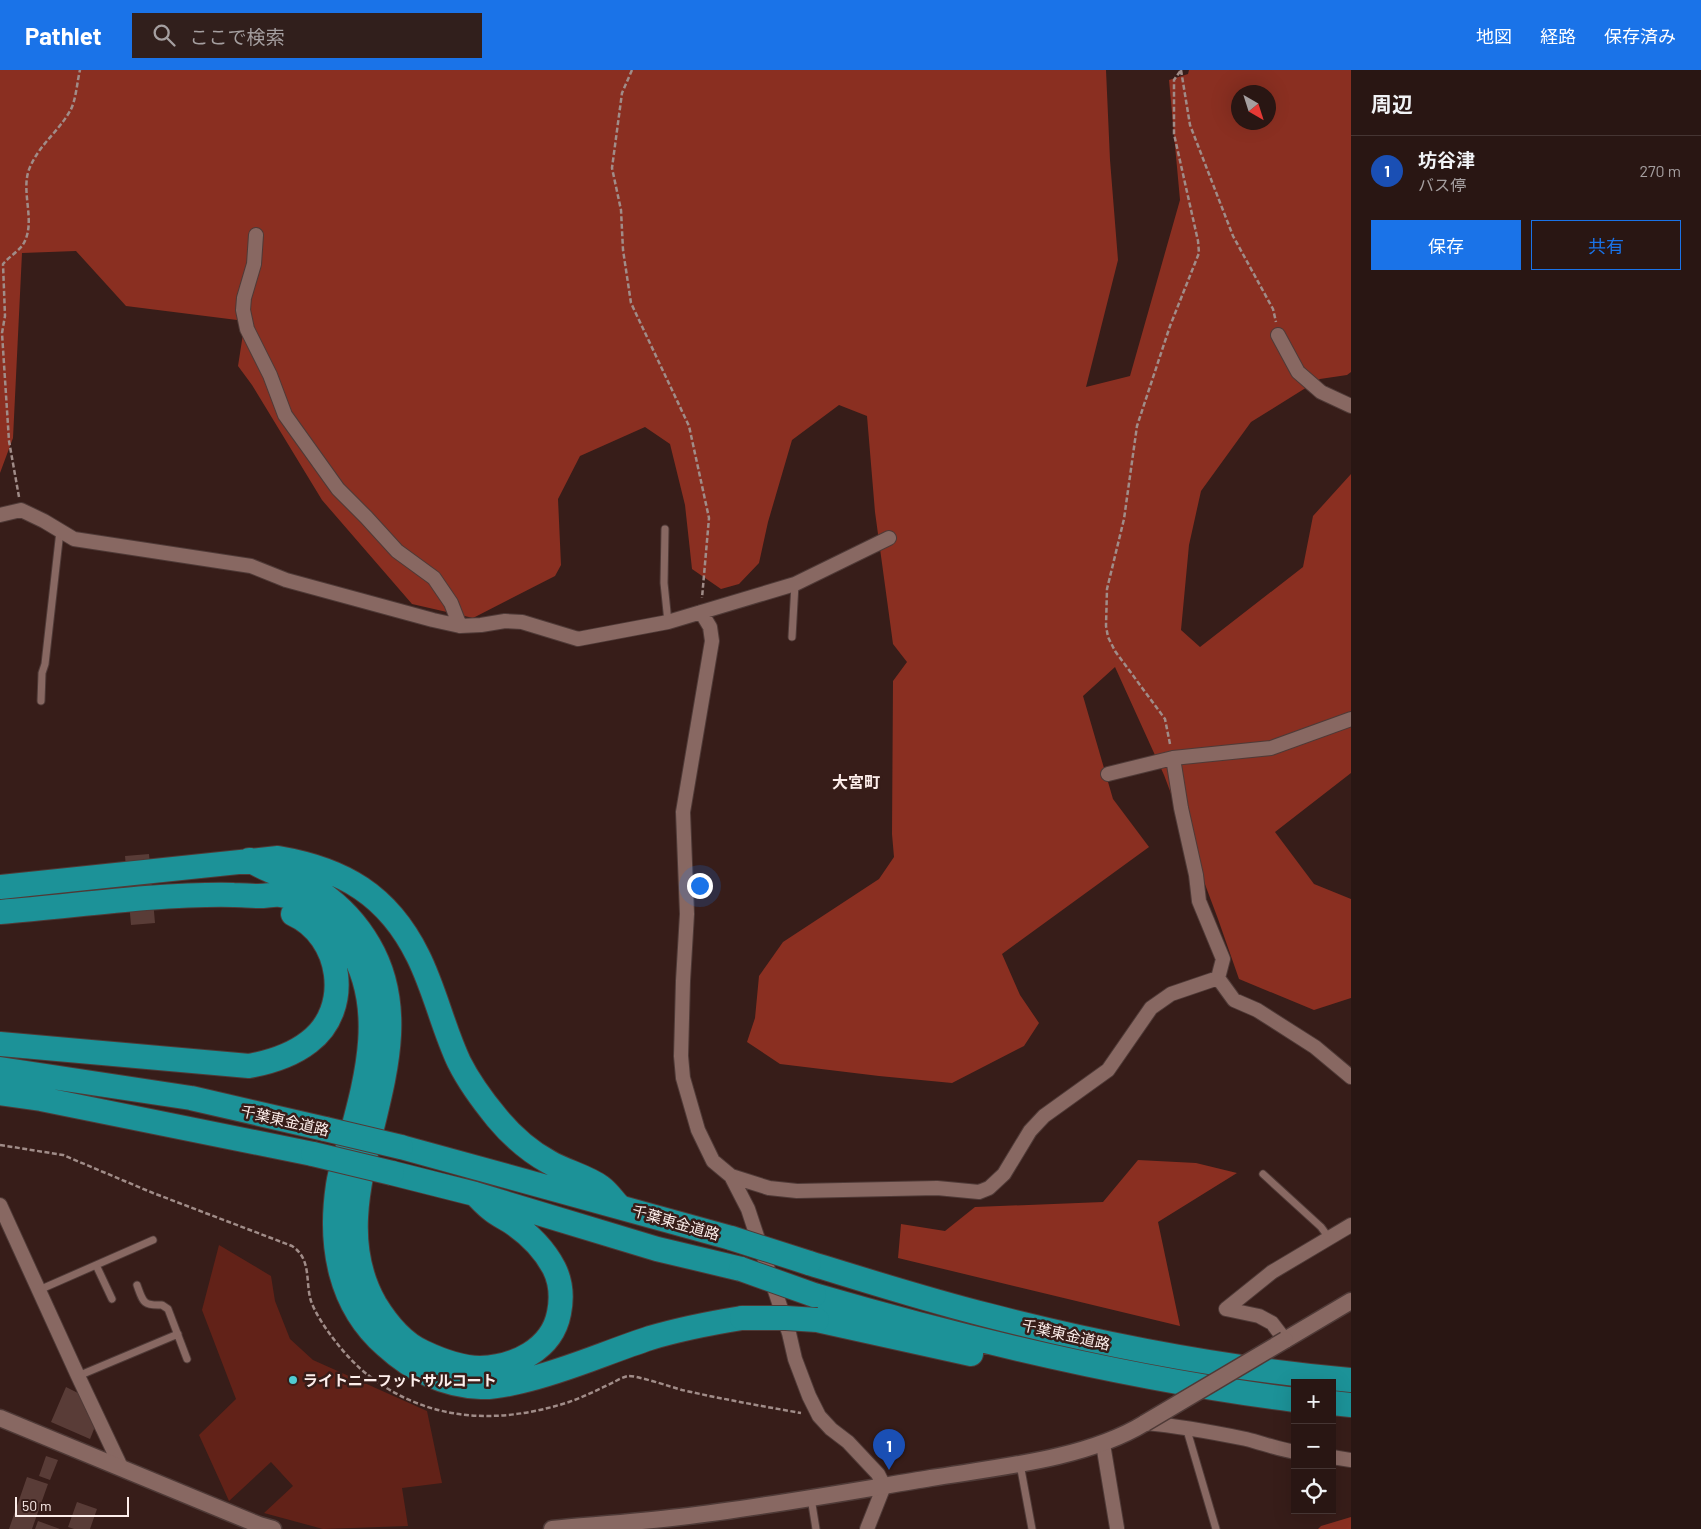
<!DOCTYPE html>
<html lang="ja">
<head>
<meta charset="utf-8">
<style>
	:root { --surface:#291613; --page:#311f1c; --text:#f1f3f6; --muted:#a59fa0; --line:#453533; --accent:#1a73e8 }
	body { margin:0; font-family:Barlow,"Noto Sans JP",sans-serif; background:var(--page); color:var(--text) }
	.controls { position:absolute; right:15px; bottom:15px; display:grid; overflow:hidden; border-radius:0px; box-shadow:0 5px 20px #0002 }
	.controls button { width:45px; height:45px; display:grid; place-items:center; padding:0; border:0; border-bottom:1px solid var(--line); background:var(--surface); color:var(--text); font:25px sans-serif }
	.compass { position:absolute; left:1231px; top:15px; width:45px; height:45px; border-radius:50%; background:var(--surface); box-shadow:0 5px 20px #0002; rotate:141deg }
	.scale { position:absolute; left:15px; bottom:12px; width:114px; box-sizing:border-box; padding-left:5px; border:2px solid #fdeeeb; border-top:0; font-size:14px; line-height:18px; white-space:nowrap; color:#fdeeeb; -webkit-text-stroke:4px #371d19; paint-order:stroke }
	.you { position:absolute; left:699px; top:815px; width:18px; height:18px; margin:-12px; border:4px solid #fff; border-radius:50%; background:#1a73e8; box-shadow:0 0 0 8px #1a73e833 }
	.badge { display:grid; place-items:center; width:32px; height:32px; border-radius:50%; background:var(--accent); color:#fff; font-size:16px; font-weight:700 }
	.pin { position:absolute; translate:-50% -41px; filter:drop-shadow(0 1px 2px #0008) }
	.pin::after { content:''; position:absolute; top:26px; width:18px; height:15px; background:inherit; clip-path:polygon(0 0,100% 0,50% 100%) }
	.list { margin:0; padding:0; list-style:none }
	h2 { display:flex; justify-content:space-between; align-items:center; height:65px; margin:0; padding:0 20px; font-size:21px }
	h2 small { font-size:16px; font-weight:400; color:var(--muted) }
	.list li { display:grid; grid-template-columns:32px 1fr auto; gap:15px; align-items:center; box-sizing:border-box; height:70px; padding:0 20px; border-top:1px solid var(--line) }
	.list b { display:block; font-size:19px; white-space:nowrap }
	.list p { margin:0; font-size:16px; white-space:nowrap; color:var(--muted) }
	.list em { font-size:16px; font-style:normal; color:var(--muted) }
	.actions { display:flex; gap:10px; padding:15px 20px }
	.actions a { flex:1; padding:11px 0; border:1px solid var(--accent); border-radius:0px; text-align:center; font-size:18px; color:var(--accent) }
	.actions .main { background:var(--accent); color:#fff }
	.icon { flex:none; width:28px; height:28px; fill:none; stroke:currentColor; stroke-width:2; stroke-linecap:round; stroke-linejoin:round }
	.map { position:relative; flex:none; width:1351px; height:1459px; overflow:hidden }
	header { display:flex; align-items:center; gap:30px; box-sizing:border-box; height:70px; padding:0 25px; background:var(--accent); color:#fff }
	header strong { font-size:24px }
	nav { display:flex; gap:28px; margin-inline-start:auto; font-size:18px }
	.search { width:350px; height:45px; background:var(--page); display:flex; align-items:center; gap:12px; box-sizing:border-box; padding:0 18px; border-radius:0px; color:var(--muted); font-size:19px }
	main { display:flex }
	aside { flex:1; background:var(--surface) }
	.map>svg:first-child { display:block }
</style>
</head>
<body>
<header>
<strong>Pathlet</strong>
<div class="search"><svg class="icon" aria-label="search" viewBox="0 0 24 24"><circle cx="10" cy="10" r="6"/><path d="M15 15l6 6"/></svg>ここで検索</div>
<nav><a>地図</a><a>経路</a><a>保存済み</a></nav>
</header>
<main>
<div class="map">
<svg width="1351" height="1459" viewBox="0 0 1351 1459">
	<rect width="100%" height="100%" fill="#371d19"/>
	<path fill="#622218" d="M219 1175 271 1206 275 1231 290 1269 313 1290 427 1341 442 1413 402 1418 408 1456 323 1459 264 1443 293 1416 271 1392 229 1431 199 1365 236 1329 202 1240Z"/>
	<path fill="#8a2f21" fill-rule="evenodd" d="M0 0H1106L1110 90 1118 190 1086 317 1130 306 1180 130 1169 10 1188 4 1189 0H1351V302L1347 305 1320 309 1251 352 1201 421 1189 475 1181 560 1200 577 1303 497 1313 446 1351 404V703L1275 762 1314 814 1351 829V928L1314 940 1239 909 1218 849 1164 705 1115 597 1083 626 1113 729 1149 777 1002 884 1020 925 1039 953 1024 976 952 1013 879 1006 780 994 747 972 755 948 759 906 783 872 879 809 894 787 892 764 893 611 907 592 893 574 875 442 867 346 839 335 792 370 768 452 759 493 739 514 721 519 692 499 685 435 670 374 645 357 580 386 558 429 561 495 555 506 473 548 412 534 322 430 252 315 238 296 245 251 126 236 76 181 22 183 13 368 0 403ZM1238 22H1268V52H1238Z
		M1138 1090 1196 1093 1237 1103 1158 1152 1180 1256 898 1188 901 1154 945 1161 975 1137 1103 1132Z
		M1351 1447V1459H1318L1321 1456Z"/>
	<path fill="#593c37" d="M149 784 155 853 131 855 125 786Z
		M66 1317 80 1324 96 1354 90 1369 51 1352Z
		M46 1386 58 1390 50 1410 39 1406Z
		M27 1407 48 1414 32 1459H9Z
		M77 1432 97 1439 90 1459H74L68 1457Z
		M38 1451 60 1459H35Z"/>
	<g fill="none" stroke-linecap="round" stroke-linejoin="round">
		<g stroke="#4f3a37" stroke-width="9">
			<path id="service" d="M665 459 664 513 668 552
				M792 567 795 514
				M41 631 42 603 45 594 60 461
				M1263 1104 1321 1157 1329 1168
				M96 1195 112 1229
				M137 1215C143 1232 143 1236 162 1235L168 1239 187 1289
				M39 1220 153 1170
				M78 1306 178 1264
				M1186 1357 1216 1459
				M1020 1394 1032 1459
				M811 1428 816 1459"/>
		</g>
		<g stroke="#4f3a37" stroke-width="16">
			<path id="minor" d="M256 165 254 194 244 228 243 240 247 259 270 305 285 345 338 419 366 447 397 481 434 508 451 533 460 556
				M1278 265 1298 302 1321 322 1351 336
				M0 445 21 440 44 451 74 469 251 496 286 510 433 550 460 556 481 555 505 551 522 552 578 569 668 552 795 514 889 468
				M701 542 710 557 712 571 683 742 687 844 683 911 681 986 683 1008 698 1060 713 1091 731 1106 748 1139 789 1263 795 1289 809 1326 819 1346 831 1359 848 1372 878 1404 884 1416 867 1459
				M1173 688 1181 738 1196 805 1199 831 1223 889 1218 908 1234 930 1257 940 1315 977 1351 1007
				M1108 704 1173 688 1271 678 1351 649
				M731 1106 769 1118 797 1121 937 1118 979 1122 989 1118 1004 1104 1030 1061 1044 1046 1108 1000 1151 938 1171 924 1218 908
				M0 1135 78 1306 121 1397
				M1226 1239 1272 1202 1351 1155
				M1226 1239 1259 1246 1272 1253 1285 1270
				M1145 1353C1179 1356 1212 1362 1246 1369 1262 1373 1278 1379 1295 1382
				M1103 1374 1117 1458
				M1332 1387 1351 1390"/>
		</g>
		<g stroke="#4f3a37" stroke-width="19">
			<path id="tertiary" d="M1285 1270 1351 1231
				M0 1348 259 1455 273 1459
				M552 1459C595 1455 638 1452 680 1447 764 1437 847 1422 931 1408 999 1397 1086 1389 1145 1353"/>
		</g>
		<g stroke="#4f3a37" stroke-width="26">
			<path id="motorway" d="M249 790C257 794 265 799 274 802 289 809 306 812 320 822 340 836 357 854 369 875 436 990 310 1120 375 1234 386 1252 403 1273 423 1282 440 1290 461 1298 480 1298 514 1297 552 1280 559 1243 562 1228 561 1212 554 1198 544 1179 529 1164 511 1152 505 1148 498 1145 492 1140 486 1136 481 1130 475 1124
				M0 817 278 788C343 799 388 825 418 886 435 920 443 958 459 992 469 1012 483 1031 497 1048 512 1066 529 1081 549 1092 564 1101 588 1107 601 1117 608 1122 613 1130 619 1136
				M0 842C49 838 97 832 146 828 175 826 205 824 234 825 242 825 250 826 258 826 273 826 275 822 292 828 317 838 335 854 349 876 387 936 367 1007 350 1070 346 1085 340 1100 338 1115 329 1175 339 1235 386 1276 412 1300 445 1316 481 1317 495 1318 509 1314 522 1311 566 1301 607 1282 650 1268 680 1259 711 1253 742 1248
				M0 974 249 996C271 992 291 986 309 972 353 939 342 866 293 844
				M0 999 191 1028 325 1059
				M0 1023 41 1029 313 1084
				M401 1077 731 1168
				M392 1103 475 1124 657 1179 741 1199
				M809 1193C868 1211 927 1230 987 1245 1107 1276 1228 1299 1351 1310
				M814 1225C972 1271 1131 1309 1295 1330
				M817 1250 971 1284
				M1332 1333 1351 1335"/>
		</g>
		<path stroke="#a08c88" stroke-width="2.5" stroke-dasharray="5 2.5" stroke-linecap="butt" d="M632 0 622 23 612 98 621 140 623 180 631 233 689 356 709 448 702 528
			M1181 0 1190 55 1233 166 1273 239 1276 252
			M19 427 9 371 2 263 5 246 3 194C8 188 17 182 22 176 38 153 19 122 30 97 40 74 58 62 70 41 76 31 77 12 80 0
			M1170 674 1165 649 1115 581 1108 567 1106 556 1107 519 1124 449 1137 356 1170 256 1199 183 1198 171 1174 64V10L1181 0
			M0 1075 63 1085 153 1123 292 1176C312 1189 305 1212 311 1231 319 1254 349 1291 368 1305 428 1352 498 1355 569 1332 584 1327 599 1319 614 1312 618 1310 623 1307 628 1306 635 1305 672 1317 682 1320 722 1329 761 1336 801 1343"/>
		<use href="#service" stroke="#886862" stroke-width="7"/>
		<use href="#minor" stroke="#886862" stroke-width="14"/>
		<use href="#tertiary" stroke="#886862" stroke-width="16"/>
		<use href="#motorway" stroke="#1c9298" stroke-width="24"/>
		<g stroke="#4f3a37" stroke-width="19" stroke-linecap="butt">
			<path id="tertiary-bridge" d="M1145 1353 1285 1270"/>
		</g>
		<g stroke="#4f3a37" stroke-width="26" stroke-linecap="butt">
			<path id="motorway-bridge" d="M325 1059 401 1077
				M313 1084 392 1103
				M731 1168 809 1193
				M741 1199 814 1225
				M742 1248H786L817 1250"/>
		</g>
		<use href="#tertiary-bridge" stroke="#886862" stroke-width="16"/>
		<use href="#motorway-bridge" stroke="#1c9298" stroke-width="24"/>
	</g>
	<circle fill="#51ccd3" stroke="#371d19" stroke-width="2" cx="293" cy="1310" r="5"/>
	<g text-anchor="middle" dominant-baseline="central" stroke-width="5" stroke-linejoin="round" paint-order="stroke">
		<g font-size="15" fill="#fdeeeb" stroke="#371d19">
			<text transform="translate(285 1050) rotate(13)">千葉東金道路</text>
			<text transform="translate(676 1152) rotate(16)">千葉東金道路</text>
			<text transform="translate(1066 1264) rotate(13)">千葉東金道路</text>
		</g>
		<g font-size="15" font-weight="bold" fill="#fdeeeb" stroke="#371d19" text-anchor="start">
			<text x="303" y="1310">ライトニーフットサルコート</text>
		</g>
		<g font-size="16" font-weight="bold" fill="#fdeeeb" stroke="#371d19">
			<text x="856" y="711">大宮町</text>
		</g>
	</g>
</svg>
<div class="controls">
<button>+</button>
<button>−</button>
<button><svg class="icon" aria-label="locate" viewBox="0 0 24 24"><circle cx="12" cy="12" r="6"/><path d="M12 2v4M12 18v4M2 12h4M18 12h4"/></svg></button>
</div>
<svg class="compass" viewBox="-18 -18 36 36"><path d="M0-13l5 13h-10z" fill="#e53935"/><path d="M0 13l5-13h-10z" fill="#a59fa0"/></svg>
<div class="scale">50 m</div>
<div class="you"></div>
<div class="pin badge" style="left:889px;top:1400px;background:#1a4fb4">1</div>
</div>
<aside>
<h2>周辺<small></small></h2>
<ul class="list">
<li><span class="badge" style="background:#1a4fb4">1</span><div><b>坊谷津</b><p>バス停</p></div><em>270 m</em></li>
</ul>
<div class="actions"><a class="main">保存</a><a>共有</a></div>
</aside>
</main>
</body>
</html>
